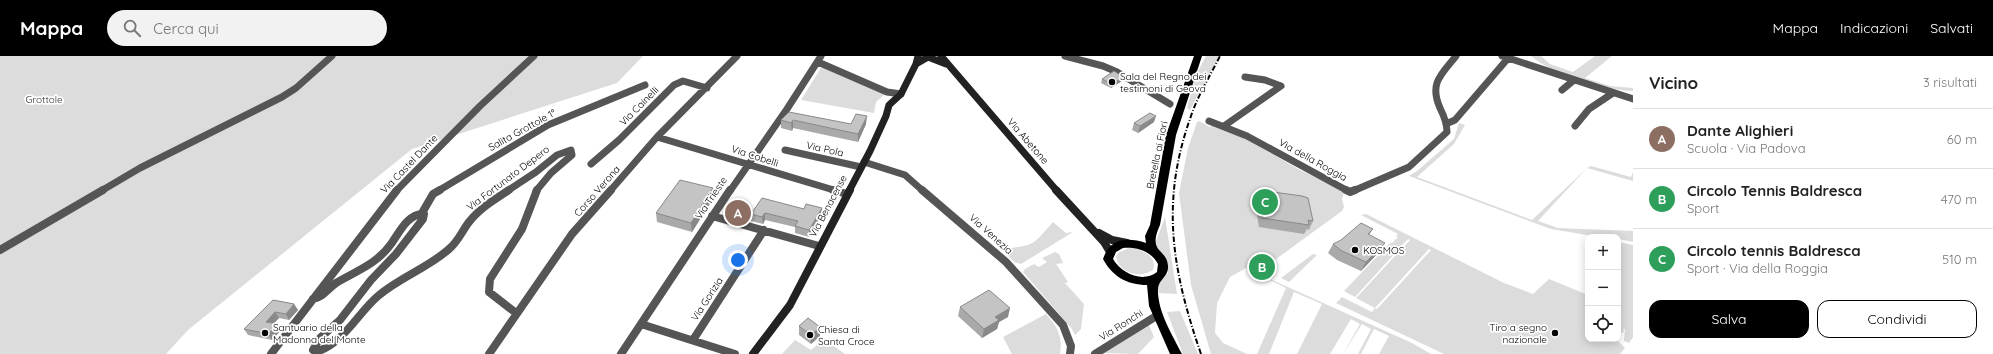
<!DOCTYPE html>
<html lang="it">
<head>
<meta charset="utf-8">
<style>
	:root { --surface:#fff; --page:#f2f2f2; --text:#222; --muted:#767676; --line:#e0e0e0; --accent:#000 }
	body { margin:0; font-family:Quicksand,sans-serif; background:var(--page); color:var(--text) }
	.controls { position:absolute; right:12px; bottom:12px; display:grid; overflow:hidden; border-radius:8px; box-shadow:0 2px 10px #0003 }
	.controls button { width:36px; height:36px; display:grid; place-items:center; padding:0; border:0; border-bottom:1px solid var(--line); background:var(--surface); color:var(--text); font:20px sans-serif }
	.you { position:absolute; left:738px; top:204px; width:14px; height:14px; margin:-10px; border:3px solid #fff; border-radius:50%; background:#1a73e8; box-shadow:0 0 0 6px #1a73e833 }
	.badge { display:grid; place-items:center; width:26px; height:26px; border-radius:50%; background:var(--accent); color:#fff; font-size:13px; font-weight:700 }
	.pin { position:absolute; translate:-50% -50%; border:2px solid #fff; box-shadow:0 1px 4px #0006 }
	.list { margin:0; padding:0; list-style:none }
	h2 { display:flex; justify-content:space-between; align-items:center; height:52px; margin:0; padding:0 16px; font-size:17px }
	h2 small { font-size:13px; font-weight:400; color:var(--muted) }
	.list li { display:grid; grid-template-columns:26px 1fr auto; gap:12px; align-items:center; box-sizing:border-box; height:60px; padding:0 16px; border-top:1px solid var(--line) }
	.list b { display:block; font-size:15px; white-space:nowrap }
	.list p { margin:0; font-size:13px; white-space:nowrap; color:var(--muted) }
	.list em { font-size:13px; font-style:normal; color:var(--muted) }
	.actions { display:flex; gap:8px; padding:12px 16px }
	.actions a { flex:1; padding:9px 0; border:1px solid var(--accent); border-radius:12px; text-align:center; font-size:14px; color:var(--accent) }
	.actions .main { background:var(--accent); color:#fff }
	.icon { flex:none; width:22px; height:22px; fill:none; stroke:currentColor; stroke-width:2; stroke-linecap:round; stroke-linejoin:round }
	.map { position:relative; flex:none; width:1633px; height:298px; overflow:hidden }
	header { display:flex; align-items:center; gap:24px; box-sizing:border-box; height:56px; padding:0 20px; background:var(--accent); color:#fff }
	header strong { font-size:19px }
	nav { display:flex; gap:22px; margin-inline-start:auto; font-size:14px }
	.search { width:280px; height:36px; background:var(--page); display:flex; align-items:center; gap:10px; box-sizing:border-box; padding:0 14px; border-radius:22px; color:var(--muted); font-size:15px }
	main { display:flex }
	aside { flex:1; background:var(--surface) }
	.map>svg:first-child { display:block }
</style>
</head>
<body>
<header>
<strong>Mappa</strong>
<div class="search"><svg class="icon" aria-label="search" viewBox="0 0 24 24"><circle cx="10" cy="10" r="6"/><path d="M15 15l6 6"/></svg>Cerca qui</div>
<nav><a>Mappa</a><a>Indicazioni</a><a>Salvati</a></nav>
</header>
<main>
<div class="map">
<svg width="1633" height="298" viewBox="0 0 1633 298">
	<rect width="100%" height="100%" fill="#fff"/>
	<path fill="#dcdcdc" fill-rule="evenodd" d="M0 0H643L617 27 412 93 188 274 166 298H0Z
		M1206 0H1219L1190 54 1187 52 1196 19Z
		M1531 0H1541L1550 8 1573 16 1595 0H1612L1585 22 1610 30 1633 32V35C1605 34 1552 18 1531 0Z
		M822 10 885 38 876 46 874 57 801 44Z
		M1199 65 1210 71 1212 69 1214 71 1246 83 1300 114 1340 133 1344 137 1342 143 1344 151 1342 155 1272 206H1254L1249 210 1261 219 1412 287 1431 298H1379L1389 280 1374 273 1361 298H1358L1371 273 1362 268 1343 298 1360 268 1351 263 1330 298H1297L1322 248 1294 236 1269 298H1257L1286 232 1246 212 1230 221 1217 247 1215 277 1223 287 1247 298H1211L1191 229 1179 137 1188 92 1197 66Z
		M1459 67 1465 69 1454 88 1417 121 1532 164 1587 112 1591 110 1631 121 1633 116V125L1587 112 1538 165 1558 172 1633 175V186L1618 183V181H1599L1551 173 1409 120 1417 115 1454 83Z
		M1366 158 1504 227 1533 238 1549 223 1588 239V283H1616L1625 292 1620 298H1444L1336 247 1342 241 1372 256 1375 252 1356 242 1410 184 1408 183 1355 241 1344 235 1390 187H1392L1398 181 1396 180 1398 178 1361 159ZM1429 193 1431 194 1377 253 1375 252Z
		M1165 161 1177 238 1159 237 1157 228 1168 217 1167 208 1155 188Z
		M1053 166 1066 177 1073 176 1021 208 1014 206 1002 193C1035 189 1031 191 1053 166Z
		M1618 186 1633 189V281L1629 287 1624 285 1625 273H1623L1624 276 1618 278V209L1620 202 1618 201Z
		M1129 192C1140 193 1158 199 1153 214 1140 223 1119 217 1116 201L1118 197Z
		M1055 196 1059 198 1063 207 1056 208 1068 226 1065 227 1084 248 1081 273 1075 279 1072 273 1023 216 1025 213 1034 208 1039 211 1047 206 1042 202Z
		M1313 198 1317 199 1289 226 1281 222Z
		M1180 255 1198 298H1183L1167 256Z
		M1046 258C1057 270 1063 281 1060 298H1012L1003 281Z
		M1149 269 1154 281 1138 298 1102 297Z
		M824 283 845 298H782L795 284 811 294Z"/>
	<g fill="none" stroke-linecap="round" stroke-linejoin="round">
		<path stroke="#555" stroke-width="7" d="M1065 0 1103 10 1117 16 1170 48
			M1502 0 1633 43
			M818 6 887 36 901 38
			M1562 34 1574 24
			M1209 65 1247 80 1348 135
			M1448 67 1455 64 1510 0
			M1224 70 1281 30 1265 24 1245 21
			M1575 70 1589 53 1613 37
			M657 81 837 135
			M785 94 861 111
			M864 106 905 119 923 135
			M591 108 619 84 674 29 683 25 707 32
			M101 135 140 112 282 41 296 32 332 0
			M396 135 480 50 534 0
			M438 135 548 69 645 29
			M507 135 536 116 557 99 571 94 572 99 551 117 536 135
			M610 135 657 81 737 0
			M730 135 787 53 821 0
			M1353 135 1409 111 1447 76C1447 67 1444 60 1440 52 1429 27 1441 19 1456 0"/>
		<path stroke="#555" stroke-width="8" d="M833 134 847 138
			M922 134 1006 206 1063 269 1071 290 1070 298
			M1346 134 1350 136 1355 134
			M422 157 433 138 440 134
			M712 160 819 190
			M0 194 103 134
			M313 243C323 241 328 233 336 227 356 215 377 208 391 188 399 177 408 157 424 158L423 163 396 198 371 224 340 264 320 282 313 294 316 296C344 287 357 258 378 240 400 221 428 212 449 193 458 186 462 175 469 166 479 153 495 143 509 134
			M516 257 489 236 490 223 522 173 537 134
			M641 268 735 298
			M693 284 764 174
			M271 298 397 134
			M489 298 572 178 611 134
			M621 298 730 134
			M1095 298 1158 259"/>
		<path stroke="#222" stroke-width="7" d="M941 0 1057 135
			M916 8 928 1 946 8
			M849 135 870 95 886 60 889 49 901 38 916 8 918 0"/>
		<path stroke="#222" stroke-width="8" d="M1056 134 1104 186 1110 196
			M1099 177 1112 184 1127 187
			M753 298 790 249 850 134"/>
		<path fill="#000" fill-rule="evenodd" d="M1194 0H1202L1176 79 1160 169C1147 198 1167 192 1168 210 1169 220 1159 223 1158 232 1157 255 1172 278 1182 298H1170L1149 250 1147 229C1127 229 1112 220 1103 203 1110 182 1127 181 1146 187L1145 180 1150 169 1166 79ZM1123 192C1137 191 1151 195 1158 208L1157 216C1143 227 1122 218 1113 203L1116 196Z"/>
		<path stroke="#000" stroke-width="2" stroke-dasharray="5.5 2 1 2" stroke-linecap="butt" d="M1201 298C1172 214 1160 146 1191 60 1198 39 1210 20 1220 0"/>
	</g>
	<path fill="#a9a9a9" d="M1102 23 1122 25 1111 32 1101 27Z
		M781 64 851 68H866L858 86 793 72 792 75 781 72Z
		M1154 66 1138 77 1132 74 1134 67Z
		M713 132 714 141 692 176 657 166 656 157Z
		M1258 134 1313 165 1309 174 1307 173 1304 178 1259 171 1254 142Z
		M822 152V158L809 181 795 177V171L765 164 763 168 751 165V158L804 153Z
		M1373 173 1369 179 1380 195 1361 215 1337 204 1328 197 1333 188Z
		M273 244 294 248 298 254 289 264 279 262 274 267 278 268 281 274 272 284 248 279 244 273Z
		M960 251 1008 261 999 266 997 273 982 282 958 260Z
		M799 270 820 271V280L811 288 799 279Z"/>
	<path fill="#898989" d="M1123 21 1122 25 1111 32 1112 28Z
		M867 60 866 68 858 86V78Z
		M1156 60 1154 66 1138 77 1140 70Z
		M793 64V72L792 75 791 67Z
		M713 132 714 141 692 176 691 167Z
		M822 152V158L809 181V174Z
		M765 157V164L763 168 762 161Z
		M1385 187 1380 195 1361 215 1366 206Z
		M294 248 298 254 289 264 286 258Z
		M1010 252 1008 261 999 266 997 273 982 282 984 273 995 261Z
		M275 256 279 262 269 272 266 266Z
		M278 268 281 274 272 284 268 278Z
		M820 271V280L811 288V279Z"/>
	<path fill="#c4c4c4" stroke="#898989" d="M1114 15 1123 21 1112 28 1102 23Z
		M789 56 851 68 856 58 867 60 858 78 793 64 791 67 781 64Z
		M1150 57 1156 60 1140 70 1134 67Z
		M680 124 713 132 691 167 656 157Z
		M1258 134 1302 140 1308 142 1313 165 1308 164 1309 169 1262 162Z
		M762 142 804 153 806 148 822 152 809 174 795 170 798 165 765 157 762 161 751 158Z
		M1361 167 1373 173 1368 178 1385 187 1366 206 1342 195 1333 188 1341 184Z
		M989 234 1010 252 995 261 999 264 984 273 960 251Z
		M273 244 294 248 286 258 275 256 266 266 278 268 268 278 244 273Z
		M808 262 820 271 811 279 799 270Z"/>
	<g fill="#000" stroke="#fff" stroke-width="1.5">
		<circle cx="1112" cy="26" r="4"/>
		<circle cx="1355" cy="194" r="4"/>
		<circle cx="265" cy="277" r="4"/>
		<circle cx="1555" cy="277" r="4"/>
		<circle cx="810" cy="279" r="4"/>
	</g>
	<g text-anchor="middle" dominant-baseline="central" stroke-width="3.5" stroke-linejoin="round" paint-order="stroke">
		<g font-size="10" fill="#000" stroke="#fff" text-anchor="start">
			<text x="1120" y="20">Sala del Regno dei<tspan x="1120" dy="12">testimoni di Geova</tspan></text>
			<text x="1363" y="194">KOSMOS</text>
			<text x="273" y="271">Santuario della<tspan x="273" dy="12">Madonna del Monte</tspan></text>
			<text x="1547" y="271" text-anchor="end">Tiro a segno<tspan x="1547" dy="12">nazionale</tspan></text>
			<text x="818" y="273">Chiesa di<tspan x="818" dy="12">Santa Croce</tspan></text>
		</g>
		<g font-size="10" fill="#333" stroke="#fff">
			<text x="44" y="43">Grottole</text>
		</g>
		<g font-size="10" fill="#000" stroke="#fff">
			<text transform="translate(639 50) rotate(-45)">Via Cainelli</text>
			<text transform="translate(522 74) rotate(-29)">Salita Grottole 1°</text>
			<text transform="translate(1028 85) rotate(49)">Via Abetone</text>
			<text transform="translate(825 93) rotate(13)">Via Pola</text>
			<text transform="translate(1157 99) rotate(-78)">Bretella ai Fiori</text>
			<text transform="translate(755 100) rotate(18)">Via Cobelli</text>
			<text transform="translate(1313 104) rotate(29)">Via della Roggia</text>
			<text transform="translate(409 108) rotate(-46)">Via Castel Dante</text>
			<text transform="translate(508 122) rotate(-37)">Via Fortunato Depero</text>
			<text transform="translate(597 135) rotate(-49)">Corso Verona</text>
			<text transform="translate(711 142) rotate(-56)">Via Trieste</text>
			<text transform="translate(828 150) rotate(-62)">Via Benacense</text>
			<text transform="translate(991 178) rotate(42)">Via Venezia</text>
			<text transform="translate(707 243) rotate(-57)">Via Gorizia</text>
			<text transform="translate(1121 269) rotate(-32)">Via Ronchi</text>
		</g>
	</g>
</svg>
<div class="controls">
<button>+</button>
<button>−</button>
<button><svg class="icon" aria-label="locate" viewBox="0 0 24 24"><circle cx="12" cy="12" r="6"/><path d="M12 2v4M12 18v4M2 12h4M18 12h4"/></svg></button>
</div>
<div class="you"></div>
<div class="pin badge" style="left:738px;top:157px;background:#8d6e63">A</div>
<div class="pin badge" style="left:1262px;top:211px;background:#2e9e5b">B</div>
<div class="pin badge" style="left:1265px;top:146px;background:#2e9e5b">C</div>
</div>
<aside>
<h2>Vicino<small>3 risultati</small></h2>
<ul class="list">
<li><span class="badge" style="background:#8d6e63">A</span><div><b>Dante Alighieri</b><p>Scuola · Via Padova</p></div><em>60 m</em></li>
<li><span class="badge" style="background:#2e9e5b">B</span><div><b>Circolo Tennis Baldresca</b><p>Sport</p></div><em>470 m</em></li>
<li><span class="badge" style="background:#2e9e5b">C</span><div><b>Circolo tennis Baldresca</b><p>Sport · Via della Roggia</p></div><em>510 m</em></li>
</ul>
<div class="actions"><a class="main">Salva</a><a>Condividi</a></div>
</aside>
</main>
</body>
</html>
